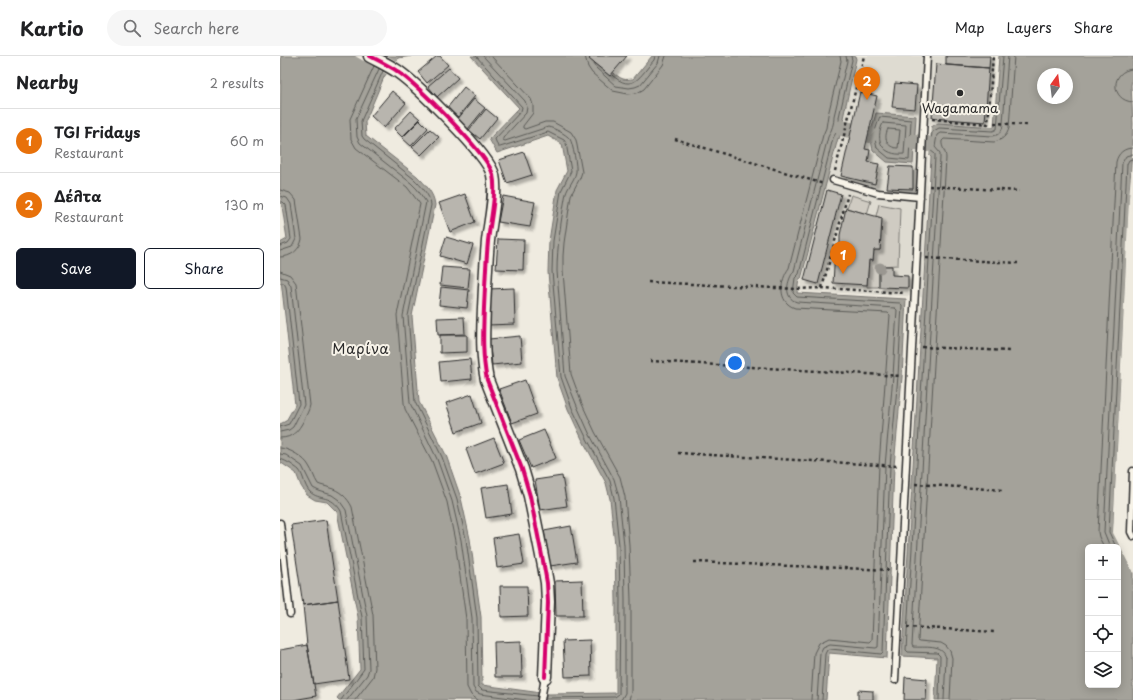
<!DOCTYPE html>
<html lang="en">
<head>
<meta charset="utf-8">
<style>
	:root { --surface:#fff; --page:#f6f6f6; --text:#202124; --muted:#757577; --line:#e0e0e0; --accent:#111827 }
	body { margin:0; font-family:"Playpen Sans",sans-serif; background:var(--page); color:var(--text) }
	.controls { position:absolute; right:12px; bottom:12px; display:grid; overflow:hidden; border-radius:6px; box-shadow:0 2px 10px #0003 }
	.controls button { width:36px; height:36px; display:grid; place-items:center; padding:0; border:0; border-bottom:1px solid var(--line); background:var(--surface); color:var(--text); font:20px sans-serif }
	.compass { position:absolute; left:757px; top:12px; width:36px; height:36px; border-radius:50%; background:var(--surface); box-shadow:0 2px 10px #0003; rotate:14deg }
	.you { position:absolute; left:455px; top:307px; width:14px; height:14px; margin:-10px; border:3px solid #fff; border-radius:50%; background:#1a73e8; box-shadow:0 0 0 6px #1a73e833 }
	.badge { display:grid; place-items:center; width:26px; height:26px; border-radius:50%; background:var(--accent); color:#fff; font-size:13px; font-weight:700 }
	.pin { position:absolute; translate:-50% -33px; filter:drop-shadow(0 1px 2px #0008) }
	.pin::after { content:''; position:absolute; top:21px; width:14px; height:12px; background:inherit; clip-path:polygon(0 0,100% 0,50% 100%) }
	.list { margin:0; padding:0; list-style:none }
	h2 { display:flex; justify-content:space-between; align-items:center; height:52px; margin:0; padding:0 16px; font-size:17px }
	h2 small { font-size:13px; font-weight:400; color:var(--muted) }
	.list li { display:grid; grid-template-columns:26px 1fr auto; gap:12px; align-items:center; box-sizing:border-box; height:64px; padding:0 16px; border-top:1px solid var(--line) }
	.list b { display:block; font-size:15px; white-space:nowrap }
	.list p { margin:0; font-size:13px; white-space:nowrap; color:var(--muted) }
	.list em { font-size:13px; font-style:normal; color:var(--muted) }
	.actions { display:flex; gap:8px; padding:12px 16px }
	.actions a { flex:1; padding:9px 0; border:1px solid var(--accent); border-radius:6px; text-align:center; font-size:14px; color:var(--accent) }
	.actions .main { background:var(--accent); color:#fff }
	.icon { flex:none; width:22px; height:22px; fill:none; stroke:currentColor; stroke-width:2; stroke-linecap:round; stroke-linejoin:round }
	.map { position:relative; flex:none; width:853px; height:644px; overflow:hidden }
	header { display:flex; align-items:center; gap:24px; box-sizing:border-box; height:56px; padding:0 20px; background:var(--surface); border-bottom:1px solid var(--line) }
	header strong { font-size:19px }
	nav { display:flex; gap:22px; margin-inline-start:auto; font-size:14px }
	.search { width:280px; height:36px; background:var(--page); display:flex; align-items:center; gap:10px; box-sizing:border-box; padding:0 14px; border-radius:22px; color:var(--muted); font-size:15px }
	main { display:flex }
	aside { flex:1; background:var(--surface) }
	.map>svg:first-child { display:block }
</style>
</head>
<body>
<header>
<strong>Kartio</strong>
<div class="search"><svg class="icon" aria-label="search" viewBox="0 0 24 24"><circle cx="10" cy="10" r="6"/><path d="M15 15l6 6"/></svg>Search here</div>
<nav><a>Map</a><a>Layers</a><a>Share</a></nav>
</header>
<main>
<aside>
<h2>Nearby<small>2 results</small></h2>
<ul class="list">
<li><span class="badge" style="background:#e8710a">1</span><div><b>TGI Fridays</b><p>Restaurant</p></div><em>60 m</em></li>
<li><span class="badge" style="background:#e8710a">2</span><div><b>Δέλτα</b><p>Restaurant</p></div><em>130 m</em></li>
</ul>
<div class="actions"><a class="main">Save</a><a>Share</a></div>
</aside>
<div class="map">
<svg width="853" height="644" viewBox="0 0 853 644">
	<defs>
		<filter id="shadow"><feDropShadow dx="3.5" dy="3.5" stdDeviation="1" flood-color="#0004"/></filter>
	</defs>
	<rect width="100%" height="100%" fill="#efebe0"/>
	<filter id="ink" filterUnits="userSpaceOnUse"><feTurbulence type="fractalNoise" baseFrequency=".025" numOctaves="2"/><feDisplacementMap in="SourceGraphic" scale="8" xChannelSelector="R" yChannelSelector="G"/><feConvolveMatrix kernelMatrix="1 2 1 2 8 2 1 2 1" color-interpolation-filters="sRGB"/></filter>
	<g filter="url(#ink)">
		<path fill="#dedbd1" d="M575 0H714L710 66 650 69 642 241 519 235 576 3Z"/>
		<path fill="#cfcbc2" stroke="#7d7b76" d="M571 139 591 145 587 158 567 152Z
			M599 148 620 152 618 209 599 210V231H587L589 204H593L594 194H600L602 162 596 160Z"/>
		<path fill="#a4a29a" stroke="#74726e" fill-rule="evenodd" d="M1 0H132L118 2 104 21 85 66 86 80 137 120C145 128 154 137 155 149L132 260 139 346 166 399 181 442 190 483 201 561 202 629 269 638 336 637V545L335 489 330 443 326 427 302 383 288 353 277 322 268 216 269 185 277 134 287 115 282 88 268 80 217 97 209 83 239 52 191 0H320C322 6 336 21 343 23 346 24 350 23 353 23L372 0H575L576 3 563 62 564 63 559 83 558 82 521 223H519L517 237 626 243 622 321 614 410 607 602 549 597 546 644H59L57 642 80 613 78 561 57 456 47 446 35 444 27 439 21 430 16 417 0 406V368L6 365 15 349 0 215V187L7 183 0 137Z
			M719 0H853V20L851 29 853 68 833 476 853 517V644H655L657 602 622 600 651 101 646 96 648 73 658 67 714 71ZM763 18H787V42H763ZM808 491H838V629H808Z
			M596 57 636 60 633 108 607 106 593 94 590 79Z"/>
		<path fill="#efebe0" d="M75 0H108L118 6 108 19Z
			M651 69 649 102 644 98 646 73Z
			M853 97 835 476 853 512V517L833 477 849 141Z"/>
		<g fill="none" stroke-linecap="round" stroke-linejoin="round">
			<path stroke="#5b5b57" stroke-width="1" d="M196 0 242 51 241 55 215 83 218 91H220L268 76 284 84 286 87 291 115 281 135 273 185 272 215 281 321 292 352 306 381 330 425 334 442 339 489 340 544 339 638 335 641 265 642
				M203 0 245 45 247 51 246 57 223 82V84L225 85 268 71C274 72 286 78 290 83 293 88 297 111 296 116 294 126 286 132 285 142 281 166 277 190 277 215L285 320 297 350 310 379 334 423 339 441 344 489 345 544V637L341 644
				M211 0 251 43 253 49V57L243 70V72L245 73 265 66H273L291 76 296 84 302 116 300 122 291 139 284 187 283 200V215L291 318 302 348 315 376 340 421 345 441 349 489 351 544V636L349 644
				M305 0 308 11 312 17 333 35 348 38 357 37 364 33 383 9 386 0
				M313 8 316 12 336 30 349 32 355 31 360 29 378 7 380 0
				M94 10 70 63 71 83 76 92 127 131 140 148 117 259 124 347 125 353 152 405 167 446 175 485 186 563 187 631 191 639 198 644
				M99 13 76 63 77 81 80 87 131 127 137 133 146 146 123 260 130 347 157 403 172 445 181 484 192 562 193 631 196 636 200 638 246 644
				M853 13C830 14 830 45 853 46
				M103 15 81 65 82 80 84 83 134 123C141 130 150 139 151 149L128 260 135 346 162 401 177 443 186 483 197 562 198 630 202 634 258 640
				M332 19C353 38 360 20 374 4L375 0
				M600 61 631 64 629 104 609 102 597 92 594 79Z
				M603 67 626 69 624 98C603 100 594 85 603 67Z
				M608 73 620 74 618 92C607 92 603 82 608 73Z
				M0 134 10 137 16 144 22 183C20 194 11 201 0 201
				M0 140 7 142 11 148 16 183 12 191 0 195
				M0 145 3 146 6 149 11 183 8 187 0 190
				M0 215 10 219 16 227 30 349C29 355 26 359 24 364 18 375 13 382 0 382
				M0 221 7 223 11 230 24 349 13 371 9 374 0 376
				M0 227H4L6 231 19 348 9 368 0 371
				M0 392C9 392 25 402 29 410 33 416 34 422 38 428 42 430 46 430 50 432 59 434 68 442 72 451L93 559 95 612 93 621 75 644
				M0 398 6 399 22 410 33 432 39 435 52 439 59 444 66 454 87 560 89 613 87 619 67 644
				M0 403C4 404 7 406 11 408 13 410 17 412 19 414 24 420 24 430 30 436 40 445 51 438 61 455L82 561 84 613 61 644
				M824 491 819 481 818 476 836 106C838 97 844 92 853 92
				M830 491 824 476 842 107 846 100 853 98
				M836 491 829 476 847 108 849 104 853 103
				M531 644 534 597 539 587 549 582 590 586 592 584 599 409 610 259 608 257 515 252C497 246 500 224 509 212L543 79 546 72 548 59 561 5 560 0
				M537 644 540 597 543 591 550 588 596 592 598 591 605 410 613 320 617 254 615 252 517 246C503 242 507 224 514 215L548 81C552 73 554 68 554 60L567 5 566 0
				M542 644 545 598 547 594 550 593 601 598 603 596 610 410 618 320 622 249 620 247 517 241 513 237 515 222 519 218 553 82C557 76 560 68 559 61L572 4 571 0
				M659 644 660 600 657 597 628 596 626 594 655 101V98L650 94 652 76 659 72 713 75 717 73 723 0
				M664 644 666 602C663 588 644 592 633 591L632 589 660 102V97L655 91 657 79 660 77 713 80C720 79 723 74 723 67L728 0
				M670 644 672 602 670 595 666 590 661 587 640 585 638 584 666 102C666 95 661 91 662 85L664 83 714 86C722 84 727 80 729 72L734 0"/>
			<path stroke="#a4a29a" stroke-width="16" d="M562 72 590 79
				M634 86 647 88"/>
		</g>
		<path fill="#b8b5ae" stroke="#2b2b2b" filter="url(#shadow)" d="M157 0H160L168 9 147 27 138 16Z
			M312 0H347L330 20 309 3Z
			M666 0H710L709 12 666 9Z
			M656 8 709 12 705 66 652 62Z
			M169 12 178 22 157 41 148 30Z
			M615 27 637 29 635 53 612 51Z
			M184 31 195 40 178 61 167 52Z
			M112 35 126 47 104 72 91 60Z
			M580 36 597 40 585 93 590 94 588 106 599 108 595 128 561 120Z
			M194 43 205 52 188 73 177 64Z
			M206 53 217 62 200 83 189 74Z
			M131 55 140 63 122 81 114 73Z
			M140 64 148 72 131 90 122 82Z
			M150 73 159 81 141 99 132 91Z
			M244 96 252 119 227 127 219 104Z
			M610 110 633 111V133L607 132Z
			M547 134 561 138 538 228 524 224Z
			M185 138 195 166 170 176 159 147Z
			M223 140 255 146 250 171 218 166Z
			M566 152 602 162 600 194H594L593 205 589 204 587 229 553 227 555 196H560V179Z
			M166 181 193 189 187 208 160 200Z
			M218 183 244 184 243 214 216 213Z
			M599 210H612V219L628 220V232L599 231Z
			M162 211 190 213 188 232 160 229Z
			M161 231 189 234 187 252 159 249Z
			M234 232 235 268 208 269 207 233Z
			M184 261 185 278 158 279 157 262Z
			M160 279H187V296L160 297Z
			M240 280 242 306 212 309 209 283Z
			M190 303 192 323 161 326 159 306Z
			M245 324 257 358 232 367 219 333Z
			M192 338 201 367 176 376 166 347Z
			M264 374 276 402 251 412 239 384Z
			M214 382 224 407 195 418 186 393Z
			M282 420 287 450 260 454 255 424Z
			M228 428 232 458 206 462 201 432Z
			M46 464 58 544 23 549 11 469Z
			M291 470 297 506 270 510 264 475Z
			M239 478 244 508 217 512 213 482Z
			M302 524 303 560H276L275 525Z
			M220 530H247L248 560 221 561Z
			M58 544 69 623 34 628 27 589 23 549Z
			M310 584 311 620 285 621 283 585Z
			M241 585 242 621H215L214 586Z
			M27 589 36 640 13 644H0V594Z
			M625 621 647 623 646 644H624Z
			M578 634 593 635V644H578Z"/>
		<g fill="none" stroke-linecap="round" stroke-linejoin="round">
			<g stroke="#2b2b2b" stroke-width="9">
				<path id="lane" d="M553 124 598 137 640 141
					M853 415 851 476 853 480
					M0 467 10 558
					M615 624 647 0
					M261 644 265 621"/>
			</g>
			<g stroke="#2b2b2b" stroke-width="15">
				<path id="street" d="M90 0C99 5 108 9 117 15 136 28 209 99 213 119 217 137 210 166 208 185 206 207 205 230 204 252 203 276 202 300 207 324L242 413 250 440 264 510 267 527 268 546 265 621"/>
			</g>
			<path stroke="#2b2b2b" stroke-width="2.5" stroke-dasharray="3 3" stroke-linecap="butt" d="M652 63 708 68 713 0
				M714 67 747 69
				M395 83 544 128
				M555 115 584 0
				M649 130 739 135
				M646 202 738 207
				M368 226 517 233 542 232 625 237
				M542 232 568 138
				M642 291 730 295
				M370 305 621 320
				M398 397 617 410
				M635 428 723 434
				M414 506 611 514
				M627 571 716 576"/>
			<use href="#lane" stroke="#f7f3e8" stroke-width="6"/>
			<use href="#street" stroke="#f7f3e8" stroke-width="12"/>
			<g stroke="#f7f3e8" stroke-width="6">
				<path id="cycleway" d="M90 0C99 5 108 9 117 15 136 28 209 99 213 119 217 137 210 166 208 185 206 207 205 230 204 252 203 276 202 300 207 324L242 413 250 440 264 510 267 527 268 546 265 621"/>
			</g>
			<use href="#cycleway" stroke="#d6006c" stroke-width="4"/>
		</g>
		<circle fill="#9a9791" cx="600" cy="212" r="5.5"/>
	</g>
	<circle fill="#2b2b2b" stroke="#f7f3e8" stroke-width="1.5" cx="680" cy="37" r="4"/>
	<g text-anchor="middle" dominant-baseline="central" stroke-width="4" stroke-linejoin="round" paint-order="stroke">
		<g font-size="13" fill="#2b2b2b" stroke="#f7f3e8">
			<text x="680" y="51">Wagamama</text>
		</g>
		<g font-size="14" letter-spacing="1" fill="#2b2b2b" stroke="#f7f3e8">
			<text x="81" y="292">Μαρίνα</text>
		</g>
	</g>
</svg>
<div class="controls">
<button>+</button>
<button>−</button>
<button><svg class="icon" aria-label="locate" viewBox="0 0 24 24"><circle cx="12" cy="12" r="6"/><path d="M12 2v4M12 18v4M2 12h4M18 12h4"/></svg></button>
<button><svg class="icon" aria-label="layers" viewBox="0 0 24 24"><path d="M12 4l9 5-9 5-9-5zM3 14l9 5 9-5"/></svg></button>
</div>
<svg class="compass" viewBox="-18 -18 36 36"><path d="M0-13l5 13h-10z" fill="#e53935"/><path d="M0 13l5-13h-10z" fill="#757577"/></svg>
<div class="you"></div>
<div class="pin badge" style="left:563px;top:218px;background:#e8710a">1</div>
<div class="pin badge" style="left:587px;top:44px;background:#e8710a">2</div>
</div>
</main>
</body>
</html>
